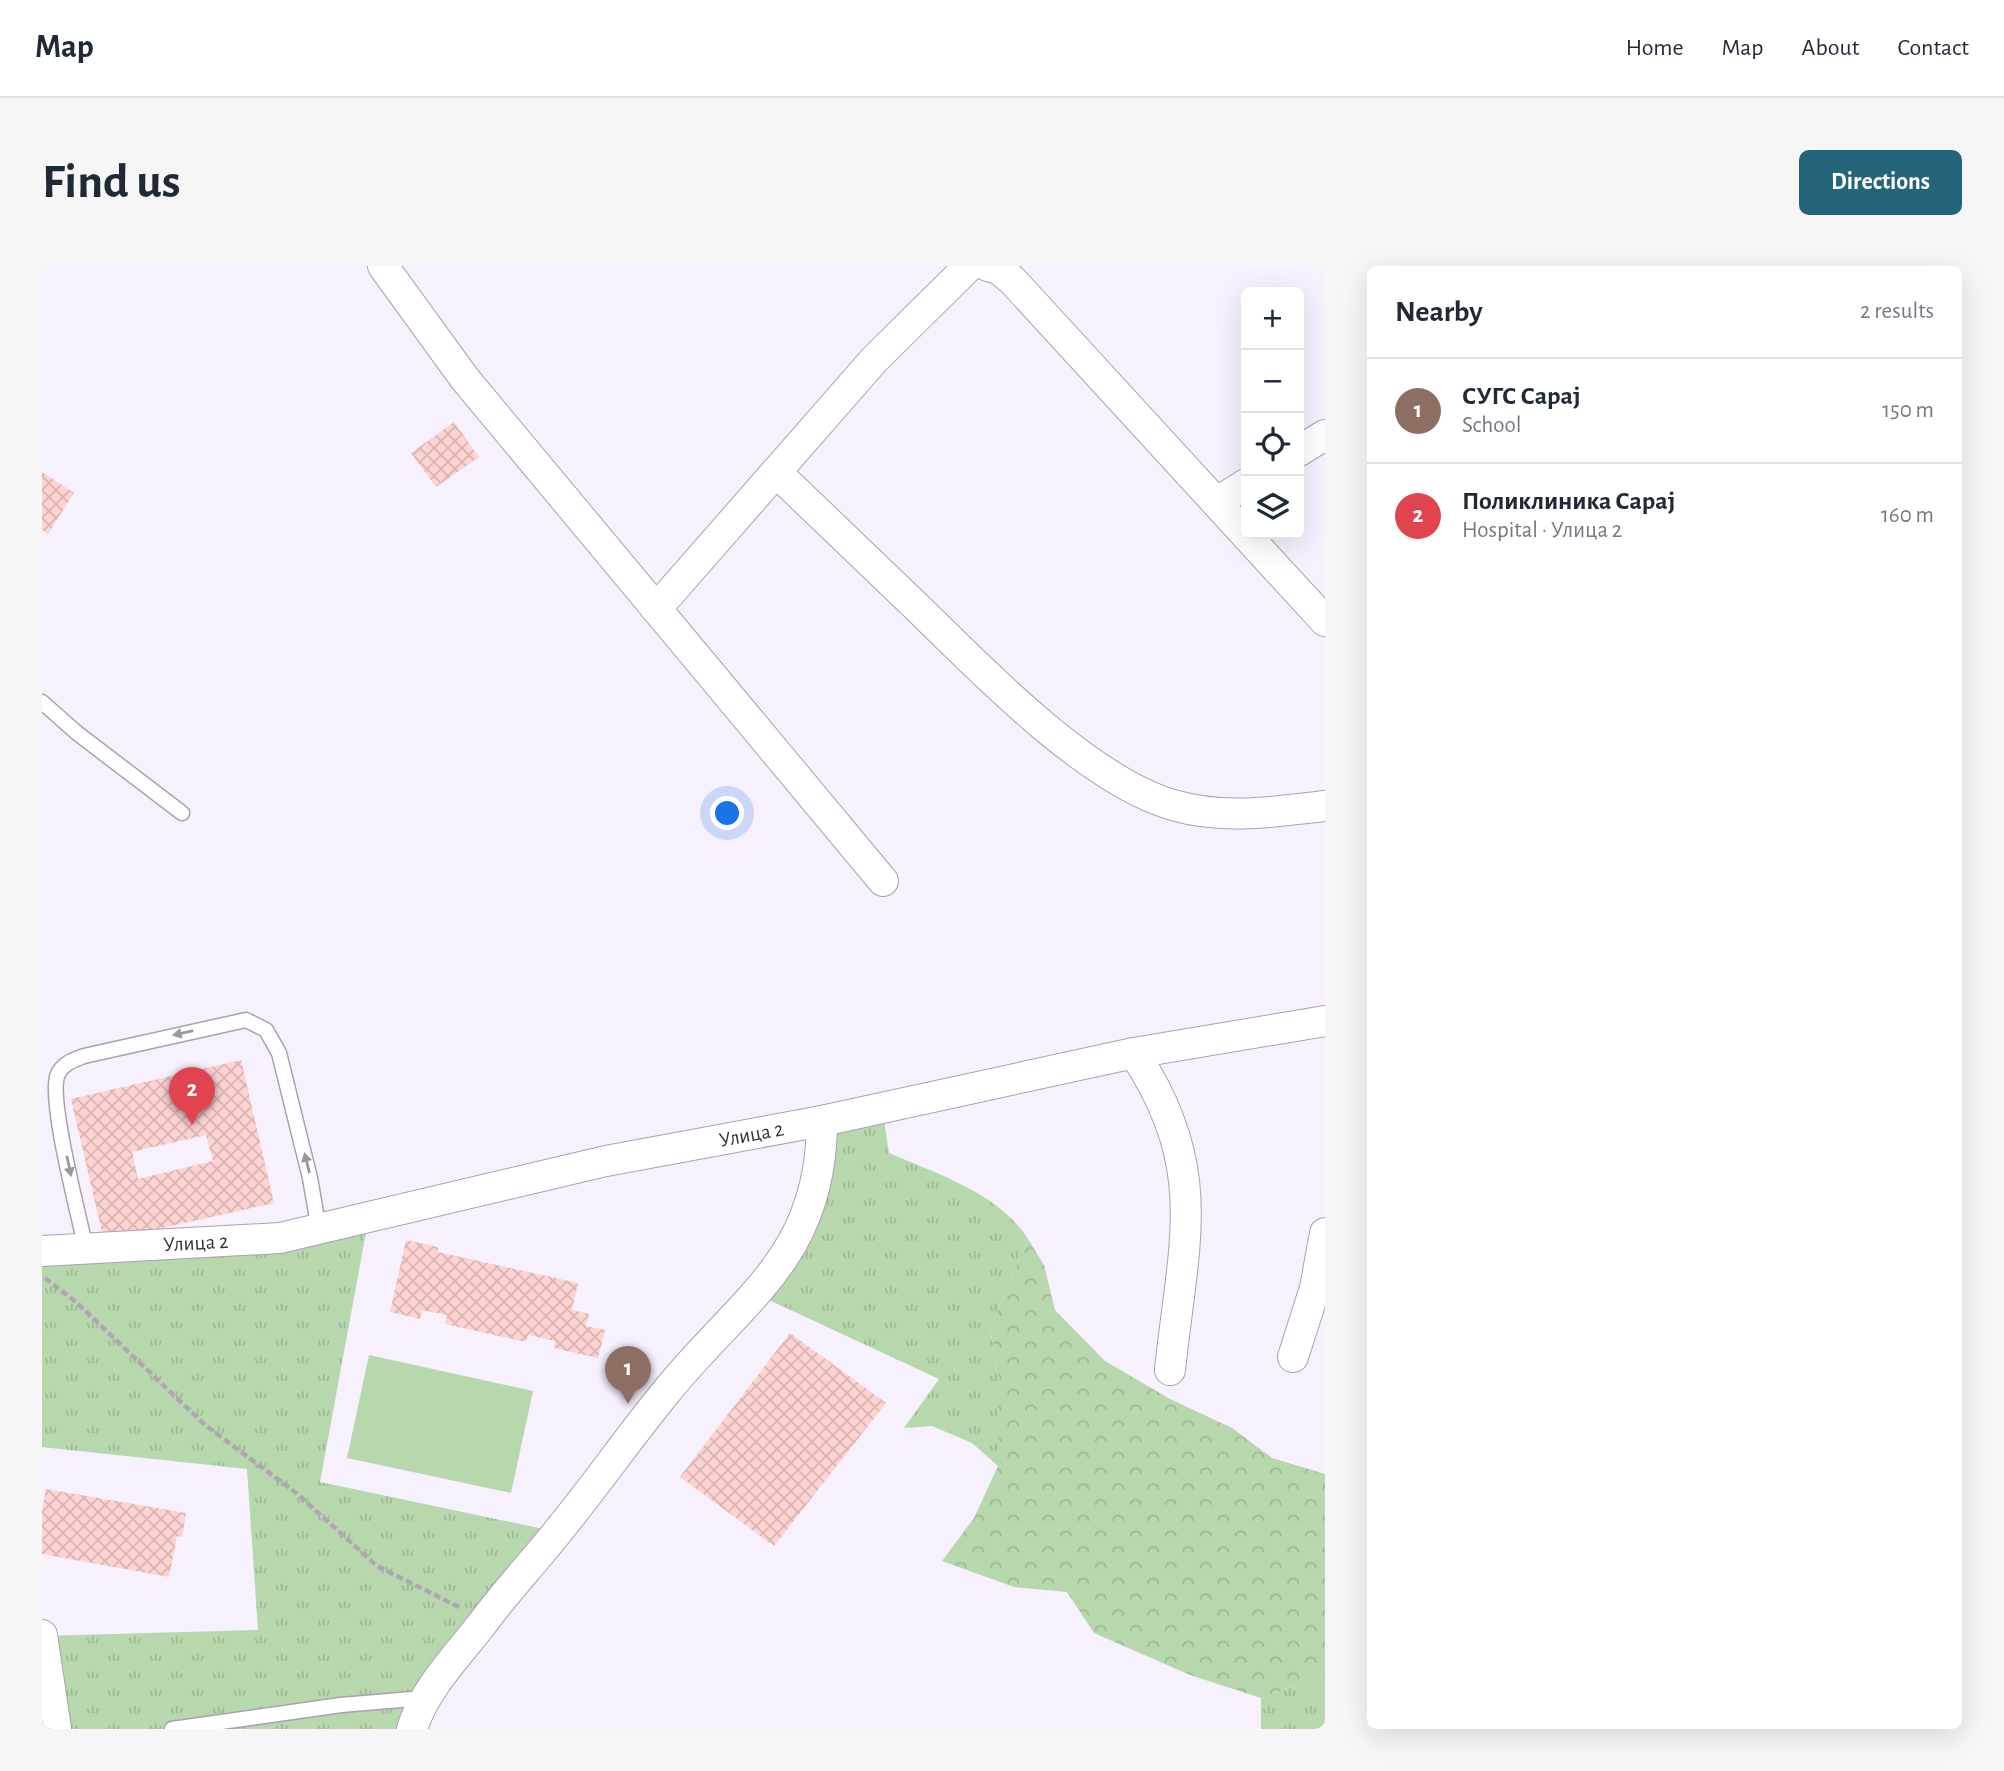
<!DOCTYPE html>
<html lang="en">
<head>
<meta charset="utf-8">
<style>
	:root { --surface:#fff; --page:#f6f6f7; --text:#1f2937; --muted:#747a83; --line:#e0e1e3; --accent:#236478 }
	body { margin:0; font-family:"Alegreya Sans",sans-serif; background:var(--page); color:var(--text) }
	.controls { position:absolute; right:21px; top:21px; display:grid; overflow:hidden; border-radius:10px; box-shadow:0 7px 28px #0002 }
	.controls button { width:63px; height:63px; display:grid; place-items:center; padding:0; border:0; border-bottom:2px solid var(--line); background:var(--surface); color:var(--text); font:35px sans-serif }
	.you { position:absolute; left:686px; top:548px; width:24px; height:24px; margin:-18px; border:5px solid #fff; border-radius:50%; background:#1a73e8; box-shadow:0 0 0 10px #1a73e833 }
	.badge { display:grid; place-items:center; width:46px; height:46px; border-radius:50%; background:var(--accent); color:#fff; font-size:23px; font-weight:700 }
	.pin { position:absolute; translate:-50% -58px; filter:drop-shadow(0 2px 4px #0008) }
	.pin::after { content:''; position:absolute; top:37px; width:24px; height:21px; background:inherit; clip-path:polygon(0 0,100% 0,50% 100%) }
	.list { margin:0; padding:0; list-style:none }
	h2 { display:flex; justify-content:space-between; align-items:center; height:91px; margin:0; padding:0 28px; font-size:30px }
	h2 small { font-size:23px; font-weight:400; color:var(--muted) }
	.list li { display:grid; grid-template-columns:46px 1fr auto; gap:21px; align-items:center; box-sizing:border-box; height:105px; padding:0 28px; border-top:2px solid var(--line) }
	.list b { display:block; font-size:26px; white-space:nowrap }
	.list p { margin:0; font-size:23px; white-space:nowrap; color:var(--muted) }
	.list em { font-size:23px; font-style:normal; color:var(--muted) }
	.icon { flex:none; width:38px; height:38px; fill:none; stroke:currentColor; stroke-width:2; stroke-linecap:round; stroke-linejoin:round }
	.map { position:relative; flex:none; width:1283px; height:1463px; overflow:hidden; border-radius:10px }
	header { display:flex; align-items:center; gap:42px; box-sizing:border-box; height:98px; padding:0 35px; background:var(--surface); border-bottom:2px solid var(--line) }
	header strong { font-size:33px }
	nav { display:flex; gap:38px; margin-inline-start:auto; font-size:24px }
	.intro { display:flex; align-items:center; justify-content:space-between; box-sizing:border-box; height:168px; padding:0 42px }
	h1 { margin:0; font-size:49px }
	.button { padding:18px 32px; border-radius:10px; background:var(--accent); color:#fff; font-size:24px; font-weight:700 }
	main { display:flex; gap:42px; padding:0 42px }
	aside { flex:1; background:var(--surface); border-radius:10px; box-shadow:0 7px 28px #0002 }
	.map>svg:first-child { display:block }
</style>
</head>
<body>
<header>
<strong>Map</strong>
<nav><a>Home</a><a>Map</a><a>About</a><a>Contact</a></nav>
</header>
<div class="intro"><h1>Find us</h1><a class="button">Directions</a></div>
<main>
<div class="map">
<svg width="1283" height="1463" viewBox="0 0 1283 1463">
	<defs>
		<pattern id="grass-tufts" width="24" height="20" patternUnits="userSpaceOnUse" patternTransform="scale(1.75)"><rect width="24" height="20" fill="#b7d7ac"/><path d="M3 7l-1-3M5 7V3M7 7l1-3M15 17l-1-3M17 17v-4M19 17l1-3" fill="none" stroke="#9eb995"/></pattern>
		<pattern id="forest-crowns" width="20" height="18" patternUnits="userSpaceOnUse" patternTransform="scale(1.75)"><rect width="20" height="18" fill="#b7d7ac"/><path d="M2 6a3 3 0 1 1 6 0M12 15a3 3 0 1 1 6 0" fill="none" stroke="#9eb995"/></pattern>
		<pattern id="building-cross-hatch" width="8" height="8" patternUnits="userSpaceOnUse" patternTransform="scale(1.75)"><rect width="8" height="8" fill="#fdd2d1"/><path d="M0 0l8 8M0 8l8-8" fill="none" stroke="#d9b5b4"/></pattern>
	</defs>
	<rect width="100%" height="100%" fill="#f7f0fd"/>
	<path fill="url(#grass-tufts)" d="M840 841 847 887C895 908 957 927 986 973L948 1062 956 1110V1200L930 1177 890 1160 862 1162 897 1113 716 1029 739 998 780 855Z
		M325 961 278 1216 516 1266 370 1463H14L0 1370 216 1364 205 1203 0 1181V985Z
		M1283 1408V1463H1219V1432Z"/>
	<path fill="url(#forest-crowns)" d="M986 973 1002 999 1013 1044 1063 1095 1128 1133 1190 1162 1230 1192 1283 1208V1408L1219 1432 1148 1409 1052 1367 1025 1326 972 1321 900 1295 932 1252 956 1200V1110L948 1062Z"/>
	<path fill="#b7d7ac" d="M327 1089 491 1125 469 1227 305 1192Z"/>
	<path fill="url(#building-cross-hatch)" fill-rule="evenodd" d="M412 156 437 191 394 221 369 187Z
		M0 206 32 227 6 268 0 264Z
		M199 794 232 937 62 975 29 833ZM164 869 171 895 96 913 90 886Z
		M364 974 396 981V986L536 1017 530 1044 547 1048 544 1060 563 1064 556 1092 512 1082 513 1075 486 1069 484 1076 403 1058 405 1049 380 1044 378 1053 348 1046Z
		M748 1067 844 1137 732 1280 638 1211Z
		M4 1223 144 1247 140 1271 135 1270 127 1311 0 1288V1245Z"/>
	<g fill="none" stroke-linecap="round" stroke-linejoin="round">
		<g stroke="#aaa0b3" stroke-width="17">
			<path id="lane" d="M0 436 35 467 140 547
				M44 984C38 953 5 830 16 808 21 797 32 794 42 790L204 754 224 764 237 787 268 912 277 964
				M130 1463 299 1439 382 1432"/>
		</g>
		<g stroke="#aaa0b3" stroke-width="32">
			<g id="street">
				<path d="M341 0 423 113 841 615"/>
				<path d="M946 0 957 3 971 15 1283 355"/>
				<path d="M1257 185 1283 169"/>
				<path d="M734 206C783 253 831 299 880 346 942 407 1047 515 1131 539 1182 554 1231 546 1283 540"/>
				<path d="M1175 236 1204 218"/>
				<path d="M614 343 832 94 927 0"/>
				<path d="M1092 787 1283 755"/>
				<path id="s1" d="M0 985 238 972 564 895 780 855 1092 787C1169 903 1141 977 1128 1104"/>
				<path d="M1251 1091 1273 1022 1283 967"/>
				<path d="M0 1369 14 1463"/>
				<path d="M370 1463C381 1425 416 1389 440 1358 464 1325 492 1296 517 1264 554 1219 587 1171 624 1126 700 1032 780 992 780 855"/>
			</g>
		</g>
		<path stroke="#aea7b2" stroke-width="4.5" stroke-dasharray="7 3.5" stroke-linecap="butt" d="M3 1012 34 1036 163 1159 253 1226 335 1300 419 1342"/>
		<use href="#lane" stroke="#fff" stroke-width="14"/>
		<use href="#street" stroke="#fff" stroke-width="30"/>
	</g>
	<defs><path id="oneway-solid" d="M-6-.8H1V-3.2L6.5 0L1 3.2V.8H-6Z" transform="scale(1.75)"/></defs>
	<g fill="#9a989c">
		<use href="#oneway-solid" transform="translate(141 767) rotate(167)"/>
		<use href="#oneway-solid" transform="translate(265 897) rotate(-104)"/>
		<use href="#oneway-solid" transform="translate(27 900) rotate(78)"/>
	</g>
	<g text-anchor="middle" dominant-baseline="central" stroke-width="5" stroke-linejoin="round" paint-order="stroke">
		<g font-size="21" fill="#363139" stroke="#f7f0fd">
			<text stroke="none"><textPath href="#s1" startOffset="721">Улица 2</textPath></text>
			<text stroke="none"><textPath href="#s1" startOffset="154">Улица 2</textPath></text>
		</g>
	</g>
</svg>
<div class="controls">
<button>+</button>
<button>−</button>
<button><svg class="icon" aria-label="locate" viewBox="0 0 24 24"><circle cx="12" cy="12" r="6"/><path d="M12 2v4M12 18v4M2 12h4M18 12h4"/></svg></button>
<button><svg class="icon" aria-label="layers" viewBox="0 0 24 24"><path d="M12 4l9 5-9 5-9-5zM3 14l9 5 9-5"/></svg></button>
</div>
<div class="you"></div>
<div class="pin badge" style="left:586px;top:1138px;background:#8d6e63">1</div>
<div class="pin badge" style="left:150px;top:859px;background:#e0444e">2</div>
</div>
<aside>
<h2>Nearby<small>2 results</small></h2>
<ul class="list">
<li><span class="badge" style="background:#8d6e63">1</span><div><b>СУГС Сарај</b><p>School</p></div><em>150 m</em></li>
<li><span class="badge" style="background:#e0444e">2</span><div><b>Поликлиника Сарај</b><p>Hospital · Улица 2</p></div><em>160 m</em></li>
</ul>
</aside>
</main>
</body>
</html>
